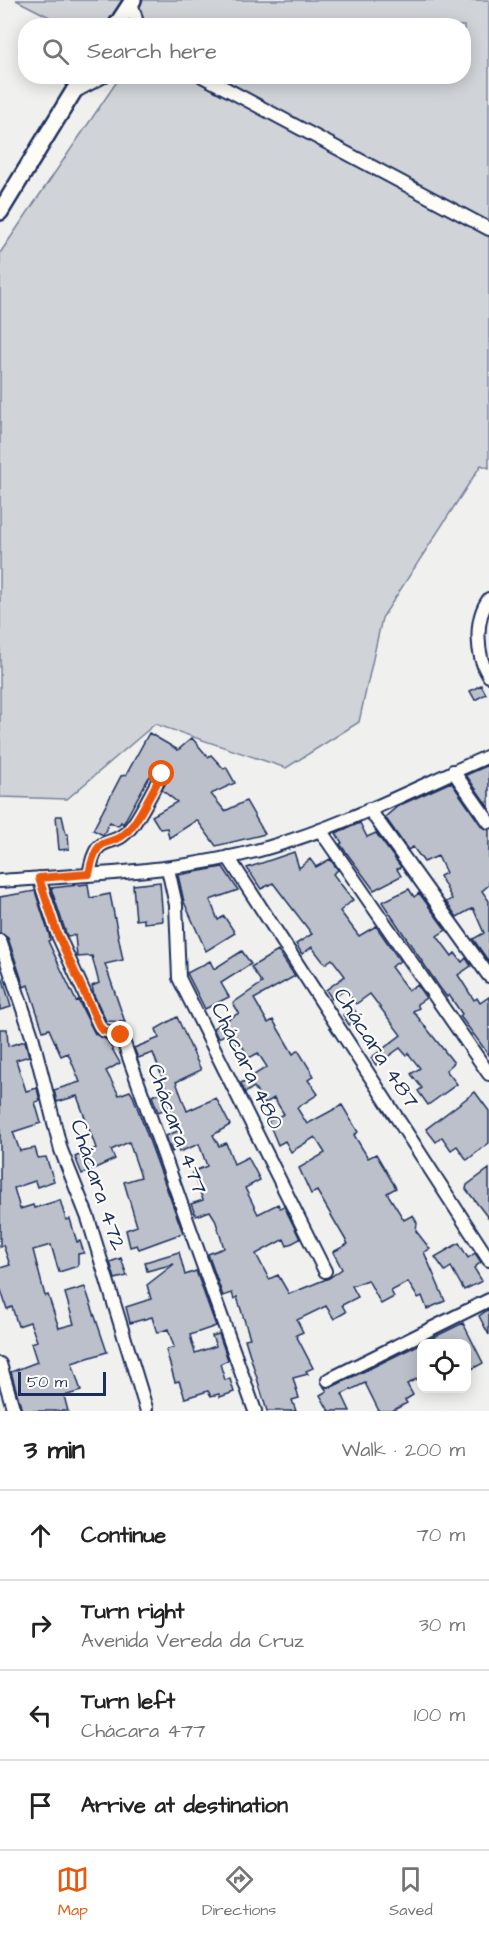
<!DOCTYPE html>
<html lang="en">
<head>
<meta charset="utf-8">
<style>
	:root { --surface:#fff; --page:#f6f6f6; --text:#222; --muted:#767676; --line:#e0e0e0; --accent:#ea580c }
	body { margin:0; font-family:"Architects Daughter",sans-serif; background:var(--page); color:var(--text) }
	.controls { position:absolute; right:18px; bottom:18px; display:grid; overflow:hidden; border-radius:12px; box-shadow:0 3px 15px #0003 }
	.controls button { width:54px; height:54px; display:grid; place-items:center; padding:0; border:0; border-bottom:2px solid var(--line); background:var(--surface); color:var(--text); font:30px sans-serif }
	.scale { position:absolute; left:18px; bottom:15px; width:88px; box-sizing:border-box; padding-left:6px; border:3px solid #1b2f5e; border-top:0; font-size:16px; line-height:21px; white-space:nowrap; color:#1b2f5e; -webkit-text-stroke:4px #fdfcf7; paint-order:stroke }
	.stop { position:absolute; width:18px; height:18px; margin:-14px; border:4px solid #ea580c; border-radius:50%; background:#fff }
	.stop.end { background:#ea580c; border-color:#fff; box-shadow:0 2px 6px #0008 }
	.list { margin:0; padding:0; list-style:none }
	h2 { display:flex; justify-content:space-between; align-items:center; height:78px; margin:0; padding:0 24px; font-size:26px }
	h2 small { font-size:20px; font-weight:400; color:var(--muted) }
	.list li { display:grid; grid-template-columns:39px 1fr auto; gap:18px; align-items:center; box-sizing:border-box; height:90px; padding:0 24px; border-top:2px solid var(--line) }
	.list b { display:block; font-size:22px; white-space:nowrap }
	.list p { margin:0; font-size:20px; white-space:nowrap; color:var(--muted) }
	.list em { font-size:20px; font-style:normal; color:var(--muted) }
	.icon { flex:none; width:33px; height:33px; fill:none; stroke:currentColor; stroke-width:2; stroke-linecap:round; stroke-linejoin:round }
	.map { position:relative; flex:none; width:489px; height:1411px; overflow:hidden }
	.search { position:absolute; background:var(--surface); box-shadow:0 3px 15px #0003; left:18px; right:18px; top:18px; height:66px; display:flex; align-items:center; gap:15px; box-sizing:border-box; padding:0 21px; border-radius:24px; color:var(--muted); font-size:22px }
	.sheet { height:438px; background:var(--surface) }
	nav { display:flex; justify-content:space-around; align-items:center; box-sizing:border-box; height:84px; border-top:2px solid var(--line); background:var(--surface); font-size:16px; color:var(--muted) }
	nav a { display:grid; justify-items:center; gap:3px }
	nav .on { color:var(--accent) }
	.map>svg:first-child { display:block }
</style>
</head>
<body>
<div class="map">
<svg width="489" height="1411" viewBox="0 0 489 1411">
	<rect width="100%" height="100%" fill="#f0f0ee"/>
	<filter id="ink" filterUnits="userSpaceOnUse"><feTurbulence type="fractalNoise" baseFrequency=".0167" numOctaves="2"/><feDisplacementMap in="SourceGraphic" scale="12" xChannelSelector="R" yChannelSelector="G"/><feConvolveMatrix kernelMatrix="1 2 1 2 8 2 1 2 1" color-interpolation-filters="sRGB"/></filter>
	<g filter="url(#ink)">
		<path fill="#d0d3d8" stroke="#76819b" stroke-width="1.5" d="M16 0H489V468L481 465 382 618 359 722 286 768 155 724 67 799 0 797V253L120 77 464 76V26L65 25Z"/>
		<path fill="#bbc0ca" stroke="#1b2f5e" stroke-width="1.5" d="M481 685 486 694 475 700 470 691Z
			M149 733 178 750 192 738 208 757 211 755 224 769 226 767 235 783 211 794 225 811 246 801 265 834 216 846 197 820 169 838 167 828 160 829 152 816 177 802 162 790 170 775 169 769 163 766 157 767 148 779 123 824 121 822 118 826 110 822 103 835 93 830 121 776 126 775Z
			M489 765V808L466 775Z
			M451 782 482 827 489 830V885L482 891 489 901V962L473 939 484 933 473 908 457 917 446 902 452 899 440 876 446 873 438 856 424 862 413 847 408 850 385 817 398 806Z
			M56 816H62L66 834H68L69 849 59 850Z
			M360 823 367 837 376 833 401 867 397 869 401 876 374 890 340 844 342 843 336 833Z
			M294 852 299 868 310 859 316 867 330 859 338 870 333 874 353 900 340 911 359 936 376 926 400 961 391 967 408 990 417 985 426 998 417 1004 419 1008 413 1011 454 1063 446 1070 457 1084 428 1105 418 1091 422 1088 411 1074 420 1068 408 1053 406 1055 400 1048 376 1065 371 1058 401 1035 370 994 356 1004 345 990 332 999 326 990 345 976 332 959 325 964 312 947 302 954 296 944 312 934 273 883 261 889 247 868Z
			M223 867 238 890 210 900 218 920 224 916 235 933 206 951 184 902 178 875Z
			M160 882 163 921 144 923V919L136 920 133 885Z
			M88 884 90 898 110 894 123 960 105 964 125 1022 106 1021 94 995 92 986 99 983 92 956 77 957 75 935 67 936 51 888Z
			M409 889 414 897 419 893 446 930 437 936 452 956 455 953 462 962 466 958 471 966 458 975 474 1000 477 998 480 1003 489 997V1055L460 1016 462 1014 449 995 447 997 440 988 382 902Z
			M35 891 49 934 50 940 48 941 76 1001 78 1000 95 1034 107 1040 120 1063 106 1071 119 1095 130 1091 133 1096 183 1233 139 1249 137 1245 130 1247 126 1230 137 1226 124 1182 141 1177 129 1142 111 1150 115 1159 82 1174 75 1157 96 1148 77 1096 57 1102 54 1090 80 1082 68 1053 61 1056 49 1029 43 1031 28 985 24 987 8 938 0 933V897Z
			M242 951 251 964 221 983 229 997 205 1009 187 973 210 961 214 969Z
			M278 951 295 976 254 999 268 1023 273 1020 293 1054 298 1050 314 1076 308 1080 318 1094 297 1108 307 1124 342 1105 358 1132 354 1135 368 1158 376 1154 396 1188 387 1193 404 1220 413 1215 417 1223 416 1231 430 1249 424 1252 445 1301 427 1309 422 1296 418 1298 408 1282 391 1291 394 1297 381 1304 368 1280 352 1286 358 1297 342 1305 346 1312 334 1319 326 1306 297 1320 303 1332 296 1335 313 1368 306 1371 308 1374 293 1378 299 1398 292 1400 296 1411H267L245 1339 250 1338 237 1297 234 1299 232 1293 223 1296 208 1254 224 1248 215 1219 210 1211 196 1216 191 1204 203 1200 192 1172 207 1166 199 1144 179 1152 177 1148 172 1152 166 1136 180 1130 170 1107 158 1112 152 1096 165 1091V1085L153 1053 138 1058 134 1048 159 1038 156 1029 177 1017 201 1070 176 1082 187 1111 216 1098 230 1125 213 1135 219 1146 226 1143 234 1164 248 1157 260 1180 245 1188 258 1214 278 1204 280 1208 284 1206 300 1239 287 1246 284 1239 256 1254 269 1279 278 1275 289 1294 329 1278 342 1269 333 1252 348 1244 317 1191 311 1194 299 1168 325 1153 315 1137 291 1152 285 1141 278 1145 268 1121 284 1114 274 1098 264 1104 254 1087 245 1093 241 1083 267 1067 258 1053 249 1058 240 1042 233 1046 227 1034 218 1038 213 1028 239 1013 233 1003 262 983 251 967Z
			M0 979H3L11 1007 0 1010Z
			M353 1008 359 1017 349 1025 343 1015Z
			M0 1029H7L8 1046 25 1041 29 1056 16 1060 26 1091 37 1088 40 1101 35 1102 41 1123 13 1132 17 1143 20 1151 35 1148 38 1158 46 1157 54 1181 37 1187 35 1181 14 1188 20 1209 33 1205 34 1208 60 1200 66 1220 70 1219 77 1242 80 1241 84 1253 78 1254V1266L59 1272 51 1245 33 1250 45 1296 48 1295 59 1328 74 1324 65 1293 85 1287 107 1352 72 1363 81 1391 64 1396 68 1411H22L11 1372 37 1362 31 1343 37 1341 30 1322 18 1326 12 1307 7 1309 0 1287V1268L10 1265 3 1245 0 1247Z
			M475 1092 489 1111V1143L467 1160 457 1146 451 1150 442 1137 436 1142 426 1129Z
			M489 1169V1219L466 1189 467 1185Z
			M459 1243 468 1258 475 1253 481 1262 474 1268 482 1281 464 1290 451 1267 445 1271 435 1257Z
			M179 1252 185 1275 196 1271 216 1326 190 1335 195 1353 216 1346 212 1336 219 1334 228 1360 220 1364 225 1380 230 1379 234 1392 220 1397 219 1394 211 1396 208 1391 185 1398 179 1381 175 1382 166 1350 174 1347 168 1329 157 1333 152 1317 130 1323 126 1307 151 1299 147 1285 174 1264 147 1271 145 1262Z
			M121 1258 127 1276 115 1279 110 1262Z
			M489 1309V1335L479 1316Z
			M463 1323 483 1363 472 1369 466 1358V1344H422V1376L407 1384 413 1395 405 1400 407 1403 392 1411H379L365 1383 342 1394 350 1411H329L320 1395 327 1391 324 1387H332Z"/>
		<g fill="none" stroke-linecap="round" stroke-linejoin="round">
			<g stroke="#1b2f5e" stroke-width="16">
				<path id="minor" d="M131 2 138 26
					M202 76 489 229
					M74 92 104 76
					M489 599C474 619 476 656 489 676
					M453 771 489 822
					M369 809 489 976
					M320 830 489 1074
					M228 857 489 1260
					M168 869 176 905 179 978 325 1271
					M89 875C97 826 111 854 132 826 143 811 152 791 162 774
					M39 878 57 933 99 1025 102 1030 121 1035 255 1411
					M0 881C91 874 182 873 270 847 346 825 417 787 489 756
					M0 941 32 1036 61 1150 88 1218 146 1408
					M0 1364 14 1411
					M328 1380 489 1300"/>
			</g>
			<g stroke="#1b2f5e" stroke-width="20">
				<path id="major" d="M116 26 133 0
					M0 212 83 76"/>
			</g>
			<use href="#minor" stroke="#fdfcf7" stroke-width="12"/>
			<use href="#major" stroke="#fdfcf7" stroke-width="15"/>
		</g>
	</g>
	<g fill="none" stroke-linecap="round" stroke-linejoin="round" filter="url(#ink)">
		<path stroke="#ea580c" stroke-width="8" d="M121 1035 102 1030 99 1025 57 933 39 878 89 874C98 826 111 854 132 826 143 811 152 791 162 774"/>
	</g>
	<g text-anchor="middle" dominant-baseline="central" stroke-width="4.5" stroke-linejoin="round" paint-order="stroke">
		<g font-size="22" fill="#1b2f5e" stroke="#fdfcf7">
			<text transform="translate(376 1048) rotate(57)">Chácara 487</text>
			<text transform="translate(247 1066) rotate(64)">Chácara 480</text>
			<text transform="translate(177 1129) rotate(70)">Chácara 477</text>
			<text transform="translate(98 1185) rotate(72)">Chácara 472</text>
		</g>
	</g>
</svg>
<div class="controls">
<button><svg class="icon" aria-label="locate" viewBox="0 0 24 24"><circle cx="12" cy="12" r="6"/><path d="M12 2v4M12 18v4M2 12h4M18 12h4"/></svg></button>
</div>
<div class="scale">50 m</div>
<div class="stop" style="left:162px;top:774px"></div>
<div class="stop end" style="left:121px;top:1035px"></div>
<div class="search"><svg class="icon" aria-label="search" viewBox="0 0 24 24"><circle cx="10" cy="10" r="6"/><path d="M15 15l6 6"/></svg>Search here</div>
</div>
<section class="sheet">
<h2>3 min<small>Walk · 200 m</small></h2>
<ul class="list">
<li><svg class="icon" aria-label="ahead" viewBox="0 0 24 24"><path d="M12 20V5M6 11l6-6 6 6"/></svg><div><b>Continue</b></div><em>70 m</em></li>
<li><svg class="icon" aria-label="right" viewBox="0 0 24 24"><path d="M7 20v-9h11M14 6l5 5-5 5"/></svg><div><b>Turn right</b><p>Avenida Vereda da Cruz</p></div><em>30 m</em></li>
<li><svg class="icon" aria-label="left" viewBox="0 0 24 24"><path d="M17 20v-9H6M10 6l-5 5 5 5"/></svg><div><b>Turn left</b><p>Chácara 477</p></div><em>100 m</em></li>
<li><svg class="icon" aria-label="arrive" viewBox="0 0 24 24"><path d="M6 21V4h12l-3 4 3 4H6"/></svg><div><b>Arrive at destination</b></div></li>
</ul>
</section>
<nav>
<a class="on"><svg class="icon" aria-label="map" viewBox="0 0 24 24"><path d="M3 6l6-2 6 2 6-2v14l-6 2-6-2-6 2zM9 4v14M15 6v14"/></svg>Map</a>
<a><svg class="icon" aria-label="directions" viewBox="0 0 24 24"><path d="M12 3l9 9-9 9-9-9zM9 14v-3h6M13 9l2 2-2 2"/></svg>Directions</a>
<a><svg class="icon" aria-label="saved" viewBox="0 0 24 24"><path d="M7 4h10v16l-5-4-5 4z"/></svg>Saved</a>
</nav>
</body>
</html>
